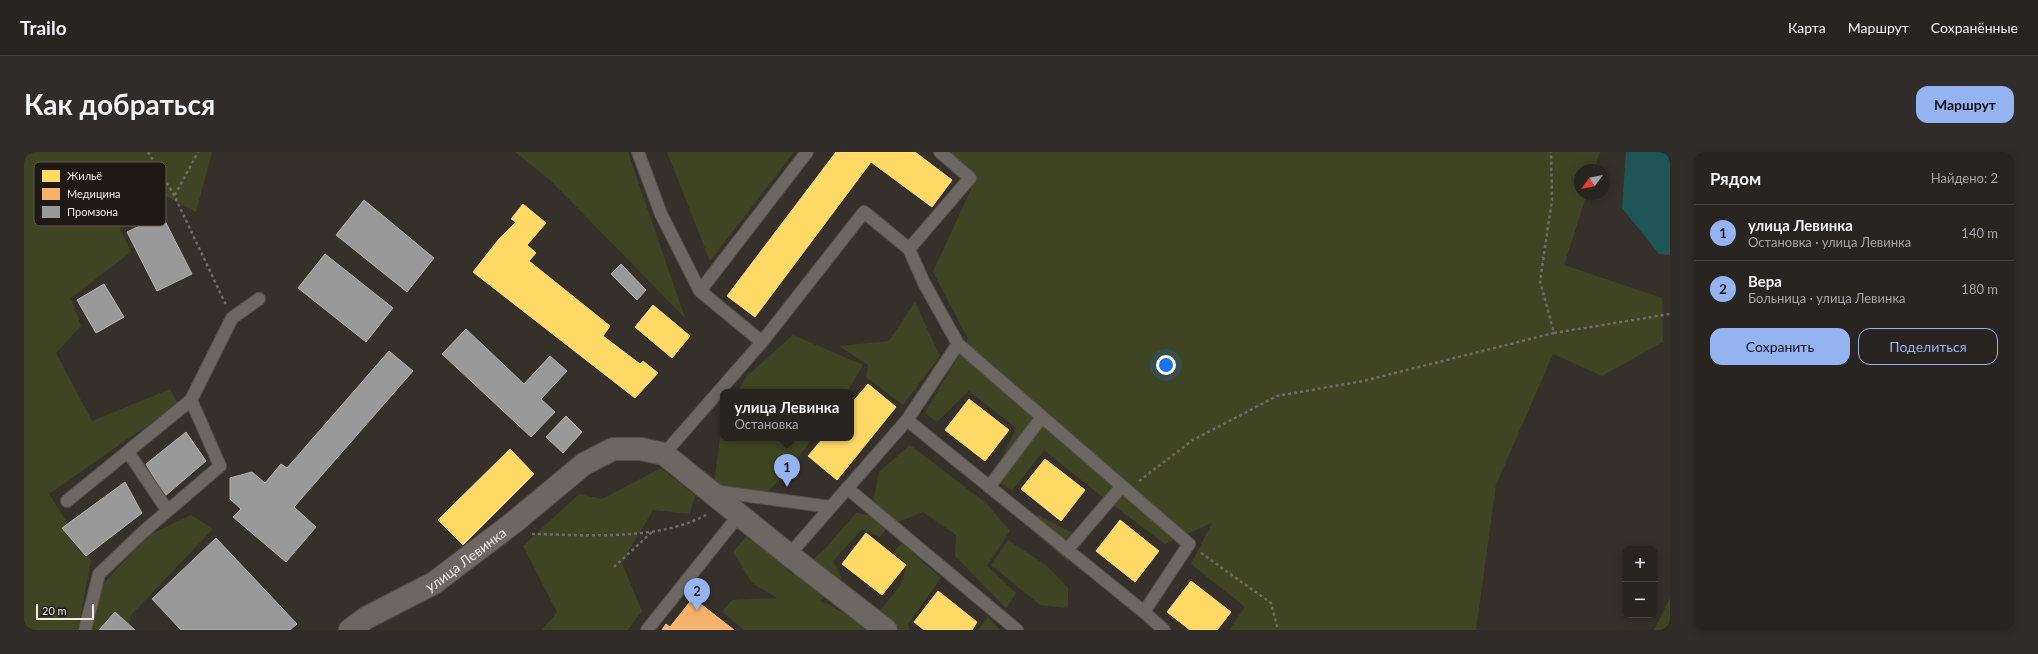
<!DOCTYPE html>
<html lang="ru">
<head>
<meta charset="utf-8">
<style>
	:root { --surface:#282420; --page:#302c29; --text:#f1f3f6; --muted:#a5a4a5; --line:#44413e; --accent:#95b2f1 }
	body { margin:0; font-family:Lato,sans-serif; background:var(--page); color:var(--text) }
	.controls { position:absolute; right:12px; bottom:12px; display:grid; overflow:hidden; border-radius:8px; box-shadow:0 2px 10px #0003 }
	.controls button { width:36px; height:36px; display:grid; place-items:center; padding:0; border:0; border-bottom:1px solid var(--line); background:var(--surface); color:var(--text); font:20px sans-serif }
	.compass { position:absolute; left:1550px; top:12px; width:36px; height:36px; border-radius:50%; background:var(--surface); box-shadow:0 2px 10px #0003; rotate:237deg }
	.scale { position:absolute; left:12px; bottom:10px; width:58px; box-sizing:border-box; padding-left:4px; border:2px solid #f2ece6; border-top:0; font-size:11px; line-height:14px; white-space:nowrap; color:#f2ece6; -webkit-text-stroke:3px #1e1915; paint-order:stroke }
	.you { position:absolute; left:1142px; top:213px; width:14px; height:14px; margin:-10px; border:3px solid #fff; border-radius:50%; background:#1a73e8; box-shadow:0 0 0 6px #1a73e833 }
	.badge { display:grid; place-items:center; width:26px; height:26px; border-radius:50%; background:var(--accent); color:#111; font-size:13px; font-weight:700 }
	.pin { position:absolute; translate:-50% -33px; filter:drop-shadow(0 1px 2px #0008) }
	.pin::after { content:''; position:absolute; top:21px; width:14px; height:12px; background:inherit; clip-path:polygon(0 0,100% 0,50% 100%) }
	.popup { position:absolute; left:696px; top:237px; width:134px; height:52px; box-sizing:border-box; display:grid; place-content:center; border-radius:8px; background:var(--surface); filter:drop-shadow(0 1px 3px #0005); font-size:13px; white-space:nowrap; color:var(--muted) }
	.popup b { font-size:15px; color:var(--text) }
	.popup::after { content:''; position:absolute; left:50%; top:100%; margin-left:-8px; border:8px solid transparent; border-top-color:var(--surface) }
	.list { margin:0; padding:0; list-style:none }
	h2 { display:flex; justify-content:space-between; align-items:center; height:52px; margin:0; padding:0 16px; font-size:17px }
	h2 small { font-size:13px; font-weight:400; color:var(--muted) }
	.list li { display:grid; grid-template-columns:26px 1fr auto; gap:12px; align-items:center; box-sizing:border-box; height:56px; padding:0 16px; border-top:1px solid var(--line) }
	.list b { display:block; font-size:15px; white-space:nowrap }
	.list p { margin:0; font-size:13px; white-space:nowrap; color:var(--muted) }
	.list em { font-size:13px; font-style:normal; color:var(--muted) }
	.actions { display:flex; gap:8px; padding:12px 16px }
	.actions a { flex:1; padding:9px 0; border:1px solid var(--accent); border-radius:12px; text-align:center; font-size:14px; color:var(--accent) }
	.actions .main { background:var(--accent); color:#111 }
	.map { position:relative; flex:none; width:1646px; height:478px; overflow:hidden; border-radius:12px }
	header { display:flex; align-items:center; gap:24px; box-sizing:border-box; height:56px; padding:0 20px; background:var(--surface); border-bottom:1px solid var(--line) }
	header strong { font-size:19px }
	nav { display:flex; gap:22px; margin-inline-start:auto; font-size:14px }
	.intro { display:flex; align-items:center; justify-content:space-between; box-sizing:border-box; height:96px; padding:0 24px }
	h1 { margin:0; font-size:28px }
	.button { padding:10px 18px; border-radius:12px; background:var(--accent); color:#111; font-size:14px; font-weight:700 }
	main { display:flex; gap:24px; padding:0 24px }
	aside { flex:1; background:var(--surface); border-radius:12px; box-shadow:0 2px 10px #0003 }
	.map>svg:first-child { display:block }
</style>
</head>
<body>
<header>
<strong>Trailo</strong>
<nav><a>Карта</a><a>Маршрут</a><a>Сохранённые</a></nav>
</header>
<div class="intro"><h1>Как добраться</h1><a class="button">Маршрут</a></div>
<main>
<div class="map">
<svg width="1646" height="478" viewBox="0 0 1646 478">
	<rect width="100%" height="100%" fill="#36302b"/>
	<path fill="#3f4423" d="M0 0H188L172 60 138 42 96 76 107 100 47 146 57 174 32 201 68 269 146 237 154 252 25 342 67 408 54 478H0Z
		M491 0H604L661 166 526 28Z
		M643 0H770L686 109Z
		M922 0H1576L1570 18H1556V42H1563L1540 113 1638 146 1639 190 1578 224 1529 202 1472 333 1452 478H1205L1221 455 1167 412 1188 371 1141 392 1077 344 1020 298 988 339 969 324 992 276 945 239 913 270 901 261 944 187 909 120 952 26Z
		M891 150 916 204 879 253 842 225 844 213 815 194 865 189Z
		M769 183 839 213 823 240H713L723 224Z
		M699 263V286H789L758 326 742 341 690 332Z
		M886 293 962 351 986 379 963 414 992 441 982 456 931 404 932 383 899 360 874 370 849 350 855 320Z
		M637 316 671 343 666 362 629 358 598 411 618 459 604 478H518L533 460 499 394 555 342 578 347Z
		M832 361 847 363 863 375 856 385 838 377 809 409 818 426 796 449 845 472 876 434 883 412 869 401 878 391 917 426 884 472 886 478H720L698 460 708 448 753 446 728 431 709 400 725 381 769 423 800 398Z
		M167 363 189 377 107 463 104 478H66L80 431 123 384Z
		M1014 363 1049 381 1044 410 1008 378Z
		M984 388 1023 414 1044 436V456L1016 453 967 413Z
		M1646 446V478H1630Z
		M964 465 976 478H954Z"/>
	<path fill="#1f5557" d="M1602 0H1646V103L1635 102 1598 56Z"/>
	<path fill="#ffd966" stroke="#fbdf8c" d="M812 0H891L928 28 908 55 847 10 731 165 703 144Z
		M499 52 522 71 503 93 512 101 505 109 586 174 579 184 616 212 619 209 634 221 611 246 449 120 475 87 492 70 487 67Z
		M629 153 666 184 648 206 611 175Z
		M844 232 872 255 813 328 784 304 799 286H827V252Z
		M945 247 985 278 961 309 921 278Z
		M486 297 510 322 439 393 414 368Z
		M1021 307 1061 338 1037 369 997 337Z
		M1096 368 1135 399 1111 430 1072 399Z
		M842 381 882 413 858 443 818 412Z
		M1167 429 1207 460 1193 478H1166L1143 460Z
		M914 439 953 470 948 478H900L890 470Z"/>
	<path fill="#f6b26b" stroke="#f5c390" d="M669 446 710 478H638L642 472 646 475Z"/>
	<path fill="#999" stroke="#b4b2b0" d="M340 48 410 106 383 140 312 83Z
		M138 63 168 122 133 139 103 80Z
		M301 102 369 156 342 190 274 136Z
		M597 112 622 138 613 148 587 122Z
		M80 132 100 165 72 181 53 148Z
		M442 177 500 232 526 204 543 219 517 247 531 260 507 285 418 202Z
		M365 199 389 219 270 355 292 375 262 410 209 365 217 357 206 347V326L228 320 241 331 257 312 263 316Z
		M542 264 558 280 539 301 522 285Z
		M162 280 182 309 141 344 122 312Z
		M101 330 118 361 62 404 38 376Z
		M192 386 273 472 266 478H157L128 447Z
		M91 460 111 478H75Z"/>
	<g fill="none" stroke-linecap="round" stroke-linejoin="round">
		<g stroke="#544f4b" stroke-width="14">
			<path id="service" d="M614 0 637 62 676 139
				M916 0 946 26 885 97 900 131 934 192 883 268 1120 460 1140 478
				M738 190 840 60 885 97
				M934 192 1165 392 1120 460
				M104 300 143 358
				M640 302 738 190 676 139 783 0
				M965 335 1018 265
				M823 336 993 478
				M690 339 806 355
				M43 349 167 248
				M1043 398 1098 334
				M765 403 883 268
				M61 478 75 422 119 380 196 314 167 248 208 166 235 147
				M623 478 715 363"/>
		</g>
		<g stroke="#544f4b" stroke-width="24">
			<g id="minor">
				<path id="s1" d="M326 478 342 466 410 431 489 371 560 312 589 297H617L640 302 765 403 862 478"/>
			</g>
		</g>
		<path stroke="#6f6b67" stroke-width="2.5" stroke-dasharray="3 3" stroke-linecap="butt" d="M124 0 150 43 202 153
			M151 43 174 0
			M1530 181 1646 162
			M1115 329 1169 288 1253 244 1339 229 1530 181 1516 129 1528 48 1527 0
			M508 382C562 383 634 389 682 363
			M1177 401 1247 451 1254 478
			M590 415 628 380"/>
		<use href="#service" stroke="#6c6763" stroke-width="12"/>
		<use href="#minor" stroke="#6c6763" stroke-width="22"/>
	</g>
	<g text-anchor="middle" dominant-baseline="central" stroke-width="4" stroke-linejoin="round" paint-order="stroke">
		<g font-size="14" fill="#f2ece6" stroke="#1e1915">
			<text stroke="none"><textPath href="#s1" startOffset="136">улица Левинка</textPath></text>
		</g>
	</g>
	<rect x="10" y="10" width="132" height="64" rx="6" fill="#1e1915" stroke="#5e5854" stroke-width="1"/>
	<rect x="18" y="18" width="18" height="12" fill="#ffd966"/>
	<rect x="18" y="36" width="18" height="12" fill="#f6b26b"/>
	<rect x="18" y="54" width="18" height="12" fill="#999"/>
	<g font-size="11" fill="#f2ece6">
		<text x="43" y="28">Жильё</text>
		<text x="43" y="46">Медицина</text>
		<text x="43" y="64">Промзона</text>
	</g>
</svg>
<div class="controls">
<button>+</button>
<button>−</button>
</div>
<svg class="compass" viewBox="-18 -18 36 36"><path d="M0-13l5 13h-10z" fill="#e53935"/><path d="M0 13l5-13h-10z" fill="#a5a4a5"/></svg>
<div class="scale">20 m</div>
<div class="you"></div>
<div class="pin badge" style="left:763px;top:335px">1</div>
<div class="popup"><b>улица Левинка</b>Остановка</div>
<div class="pin badge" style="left:673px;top:459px">2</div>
</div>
<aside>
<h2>Рядом<small>Найдено: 2</small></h2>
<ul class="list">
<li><span class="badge">1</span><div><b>улица Левинка</b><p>Остановка · улица Левинка</p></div><em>140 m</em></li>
<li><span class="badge">2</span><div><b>Вера</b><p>Больница · улица Левинка</p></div><em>180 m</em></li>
</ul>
<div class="actions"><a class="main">Сохранить</a><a>Поделиться</a></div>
</aside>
</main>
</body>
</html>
